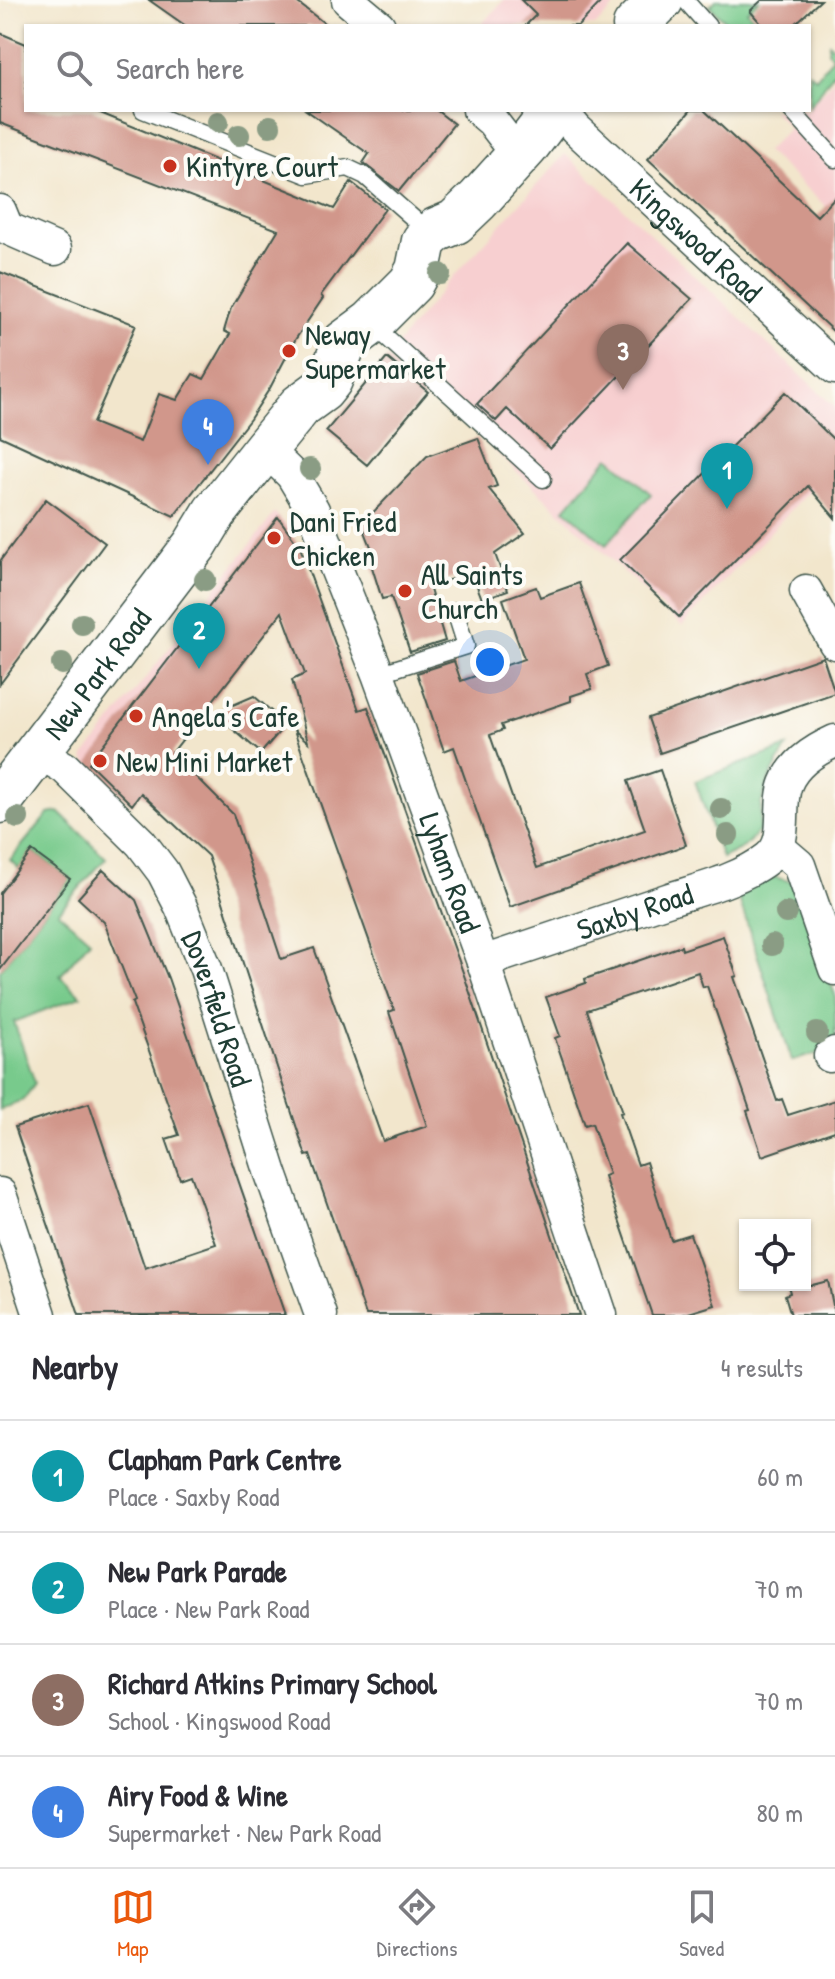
<!DOCTYPE html>
<html lang="en">
<head>
<meta charset="utf-8">
<style>
	:root { --surface:#fff; --page:#f2f2f3; --text:#2b2b33; --muted:#7c7c81; --line:#e1e1e2; --accent:#ea580c }
	body { margin:0; font-family:"Patrick Hand",sans-serif; background:var(--page); color:var(--text) }
	.controls { position:absolute; right:24px; bottom:24px; display:grid; overflow:hidden; border-radius:0px; box-shadow:0 2px 6px #0004 }
	.controls button { width:72px; height:72px; display:grid; place-items:center; padding:0; border:0; border-bottom:2px solid var(--line); background:var(--surface); color:var(--text); font:40px sans-serif }
	.you { position:absolute; left:490px; top:662px; width:28px; height:28px; margin:-20px; border:6px solid #fff; border-radius:50%; background:#1a73e8; box-shadow:0 0 0 12px #1a73e833 }
	.badge { display:grid; place-items:center; width:52px; height:52px; border-radius:50%; background:var(--accent); color:#fff; font-size:26px; font-weight:700 }
	.pin { position:absolute; translate:-50% -66px; filter:drop-shadow(0 2px 4px #0008) }
	.pin::after { content:''; position:absolute; top:42px; width:28px; height:24px; background:inherit; clip-path:polygon(0 0,100% 0,50% 100%) }
	.list { margin:0; padding:0; list-style:none }
	h2 { display:flex; justify-content:space-between; align-items:center; height:104px; margin:0; padding:0 32px; font-size:34px }
	h2 small { font-size:26px; font-weight:400; color:var(--muted) }
	.list li { display:grid; grid-template-columns:52px 1fr auto; gap:24px; align-items:center; box-sizing:border-box; height:112px; padding:0 32px; border-top:2px solid var(--line) }
	.list b { display:block; font-size:30px; white-space:nowrap }
	.list p { margin:0; font-size:26px; white-space:nowrap; color:var(--muted) }
	.list em { font-size:26px; font-style:normal; color:var(--muted) }
	.icon { flex:none; width:44px; height:44px; fill:none; stroke:currentColor; stroke-width:2; stroke-linecap:round; stroke-linejoin:round }
	.map { position:relative; flex:none; width:835px; height:1315px; overflow:hidden }
	.search { position:absolute; background:var(--surface); box-shadow:0 2px 6px #0004; left:24px; right:24px; top:24px; height:88px; display:flex; align-items:center; gap:20px; box-sizing:border-box; padding:0 28px; border-radius:0px; color:var(--muted); font-size:30px }
	.sheet { height:552px; background:var(--surface) }
	nav { display:flex; justify-content:space-around; align-items:center; box-sizing:border-box; height:112px; border-top:2px solid var(--line); background:var(--surface); font-size:22px; color:var(--muted) }
	nav a { display:grid; justify-items:center; gap:4px }
	nav .on { color:var(--accent) }
	.map>svg:first-child { display:block }
</style>
</head>
<body>
<div class="map">
<svg width="835" height="1315" viewBox="0 0 835 1315">
	<rect width="100%" height="100%" fill="#fdfcf7"/>
	<filter id="ink" filterUnits="userSpaceOnUse"><feTurbulence type="fractalNoise" baseFrequency=".0125" numOctaves="2"/><feDisplacementMap in="SourceGraphic" scale="16" xChannelSelector="R" yChannelSelector="G"/><feConvolveMatrix kernelMatrix="1 2 1 2 8 2 1 2 1" color-interpolation-filters="sRGB"/></filter>
	<filter id="wash" filterUnits="userSpaceOnUse"><feTurbulence type="fractalNoise" baseFrequency=".006" numOctaves="4" result="noise"/><feDisplacementMap in="SourceGraphic" scale="32" xChannelSelector="R" yChannelSelector="G"/><feGaussianBlur stdDeviation="1.8" result="paint"/><feColorMatrix in="noise" values="0 0 0 0 0 0 0 0 0 0 0 0 0 0 0 0 0 1.4 0 .05"/><feComposite in="paint" operator="in"/></filter>
	<g filter="url(#wash)">
		<rect width="100%" height="100%" fill="#f2e6cc"/>
		<path fill="#f7cfd0" d="M504 0H618L620 2 595 26H480Z
			M835 78V215L766 151 789 128 772 110H809V107Z
			M565 154 835 407V463L682 626 390 353 446 285Z
			M275 513 295 535 98 777 83 758Z"/>
		<path fill="#78ca8c" stroke="#4c8460" stroke-width="2" d="M716 0H759L747 11 760 26H730L710 6Z
			M829 43 835 48V71L809 107V72L816 78 833 57 828 52Z
			M609 457 651 494 606 545 565 509Z
			M787 747 769 779 761 804 759 831 744 847 722 858 695 781Z
			M59 812 106 858 58 912 90 940 60 976 81 996 14 1022 35 1083 24 1099 0 1110V970L70 879 32 851 19 869 10 860 48 814Z
			M774 877 793 882 802 900 835 995V1041L816 1054 792 1061 736 890Z"/>
		<g id="blocks">
			<path fill="#d1978b" fill-rule="evenodd" d="M149 0H294L328 26H186Z
				M521 0H603L578 26H525L536 15Z
				M762 0H821L793 26H763L750 11Z
				M0 33 26 44V110H93L334 209 351 182 385 209 321 295 323 298 295 340 270 388 250 419 174 516 0 436V272L136 325 93 423 140 442 159 394 177 400 193 374 204 379 230 334 224 331 231 308 278 230 0 123Z
				M306 110H436L454 124 399 191 363 163 369 154Z
				M691 110H704L817 216 835 197V333L648 159Z
				M627 243 692 299 550 449 507 409 496 421 477 404Z
				M387 358 428 392 367 465 326 431Z
				M785 392 835 441V518L808 486 679 617 620 560Z
				M478 438 497 486 489 489 525 533 495 554 508 590 482 599 472 573 429 586 445 641 410 652 391 597 382 599 371 564 377 562 362 524 427 456Z
				M46 499 105 543 0 684V561Z
				M278 517 300 547 359 710 368 707 465 978 579 1315H366L310 1155 306 1156 208 856 141 793 132 805 89 763ZM282 612 305 674 292 680 308 742 294 730 394 1010 389 1012 427 1126 383 1141 314 948 281 959 233 814 172 753Z
				M579 583 608 666 587 674 592 689 571 696V701L501 725 503 730 490 735 537 868 645 830 628 781 660 770 686 845 510 907 454 747 444 751 417 673 454 661 461 681 524 659 503 599 536 587 540 597Z
				M823 657 835 693 660 753 648 718Z
				M254 696 286 724 261 753 214 713Z
				M32 851 70 879 0 970V893Z
				M103 870 136 900 168 978 285 1315H79L15 1127 89 1103 145 1268 216 1244 191 1175 180 1179 166 1139 179 1135 132 1003 135 1001 104 922 78 898Z
				M723 936 737 976 734 977 777 1101 782 1099 788 1115 835 1100V1131L762 1156 747 1111 750 1110 707 986 703 987 698 972 587 1010 623 1112 620 1113 638 1165 646 1162 671 1240 690 1234 715 1305 682 1315H652L604 1176 609 1174 592 1123 585 1125 555 1038 560 1036 546 997 586 983 585 979 681 946 682 950Z
				M828 1281 835 1315H791L785 1295 790 1293 788 1285H812Z"/>
		</g>
	</g>
	<g filter="url(#ink)">
		<use href="#blocks" fill-opacity="0" stroke="#3f564b" stroke-width="2"/>
		<g fill="none" stroke-linecap="round" stroke-linejoin="round">
			<g stroke="#3f564b" stroke-width="19">
				<path id="lane" d="M685 0 708 26
					M143 110 307 175 348 168 365 176 430 233
					M791 110 835 159
					M372 324 543 479
					M378 674 466 646 455 611"/>
			</g>
			<g stroke="#3f564b" stroke-width="35">
				<g id="street">
					<path d="M348 0 379 26"/>
					<path d="M479 110 492 121 518 155"/>
					<path id="s1" d="M560 110 576 129 835 368"/>
					<path d="M0 211 7 228 55 249"/>
					<path id="s2" d="M265 449 292 475 313 510 378 674 483 962 601 1315"/>
					<path d="M806 591 835 643"/>
					<path id="s3" d="M38 752 65 768 141 843 163 872 181 907 206 969 270 1171 321 1315"/>
					<path d="M779 848 799 865 835 969"/>
					<path id="s4" d="M483 962C544 941 606 921 667 900 700 889 740 880 768 858 790 842 777 807 786 784 794 763 815 750 835 741"/>
					<path d="M830 1056 835 1053"/>
					<path d="M0 1194 40 1315"/>
				</g>
			</g>
			<g stroke="#3f564b" stroke-width="47">
				<g id="secondary">
					<path d="M635 26 661 0"/>
					<path id="s5" d="M0 801 195 545 215 512 265 449 300 406 322 390 330 380 344 343 371 323 411 283 418 270 424 241 436 230 455 222 478 200 526 147 554 110"/>
				</g>
			</g>
			<use href="#lane" stroke="#fff" stroke-width="16"/>
			<use href="#street" stroke="#fff" stroke-width="32"/>
			<use href="#secondary" stroke="#fff" stroke-width="44"/>
		</g>
		<g fill="#8a9c84">
			<circle cx="218" cy="122" r="11"/>
			<circle cx="270" cy="126" r="11"/>
			<circle cx="239" cy="135" r="11"/>
			<circle cx="440" cy="274" r="11"/>
			<circle cx="310" cy="469" r="11"/>
			<circle cx="205" cy="580" r="11"/>
			<circle cx="82" cy="624" r="11"/>
			<circle cx="62" cy="664" r="11"/>
			<circle cx="721" cy="809" r="11"/>
			<circle cx="18" cy="818" r="11"/>
			<circle cx="728" cy="835" r="11"/>
			<circle cx="786" cy="913" r="11"/>
			<circle cx="772" cy="945" r="11"/>
			<circle cx="817" cy="1033" r="11"/>
		</g>
	</g>
	<g fill="#c8321e" stroke="#fdfcf7" stroke-width="3">
		<circle cx="170" cy="166" r="8"/>
		<circle cx="289" cy="351" r="8"/>
		<circle cx="274" cy="538" r="8"/>
		<circle cx="405" cy="591" r="8"/>
		<circle cx="136" cy="716" r="8"/>
		<circle cx="100" cy="761" r="8"/>
	</g>
	<g text-anchor="middle" dominant-baseline="central" stroke-width="8" stroke-linejoin="round" paint-order="stroke">
		<g font-size="30" fill="#1f3d34" stroke="#fdfcf7" text-anchor="start">
			<text x="186" y="166">Kintyre Court</text>
			<text x="305" y="334">Neway<tspan x="305" dy="34">Supermarket</tspan></text>
			<text x="290" y="521">Dani Fried<tspan x="290" dy="34">Chicken</tspan></text>
			<text x="421" y="574">All Saints<tspan x="421" dy="34">Church</tspan></text>
			<text x="152" y="716">Angela's Cafe</text>
			<text x="116" y="761">New Mini Market</text>
		</g>
		<g font-size="30" fill="#1f3d34" stroke="#fdfcf7">
			<text stroke="none"><textPath href="#s1" startOffset="188">Kingswood Road</textPath></text>
			<text stroke="none"><textPath href="#s5" startOffset="160">New Park Road</textPath></text>
			<text stroke="none"><textPath href="#s2" startOffset="466">Lyham Road</textPath></text>
			<text stroke="none"><textPath href="#s4" startOffset="160">Saxby Road</textPath></text>
			<text stroke="none"><textPath href="#s3" startOffset="322">Doverfield Road</textPath></text>
		</g>
	</g>
</svg>
<div class="controls">
<button><svg class="icon" aria-label="locate" viewBox="0 0 24 24"><circle cx="12" cy="12" r="6"/><path d="M12 2v4M12 18v4M2 12h4M18 12h4"/></svg></button>
</div>
<div class="you"></div>
<div class="pin badge" style="left:727px;top:509px;background:#0f9aa8">1</div>
<div class="pin badge" style="left:199px;top:669px;background:#0f9aa8">2</div>
<div class="pin badge" style="left:623px;top:390px;background:#8d6e63">3</div>
<div class="pin badge" style="left:208px;top:465px;background:#3f7fe0">4</div>
<div class="search"><svg class="icon" aria-label="search" viewBox="0 0 24 24"><circle cx="10" cy="10" r="6"/><path d="M15 15l6 6"/></svg>Search here</div>
</div>
<section class="sheet">
<h2>Nearby<small>4 results</small></h2>
<ul class="list">
<li><span class="badge" style="background:#0f9aa8">1</span><div><b>Clapham Park Centre</b><p>Place · Saxby Road</p></div><em>60 m</em></li>
<li><span class="badge" style="background:#0f9aa8">2</span><div><b>New Park Parade</b><p>Place · New Park Road</p></div><em>70 m</em></li>
<li><span class="badge" style="background:#8d6e63">3</span><div><b>Richard Atkins Primary School</b><p>School · Kingswood Road</p></div><em>70 m</em></li>
<li><span class="badge" style="background:#3f7fe0">4</span><div><b>Airy Food &amp; Wine</b><p>Supermarket · New Park Road</p></div><em>80 m</em></li>
</ul>
</section>
<nav>
<a class="on"><svg class="icon" aria-label="map" viewBox="0 0 24 24"><path d="M3 6l6-2 6 2 6-2v14l-6 2-6-2-6 2zM9 4v14M15 6v14"/></svg>Map</a>
<a><svg class="icon" aria-label="directions" viewBox="0 0 24 24"><path d="M12 3l9 9-9 9-9-9zM9 14v-3h6M13 9l2 2-2 2"/></svg>Directions</a>
<a><svg class="icon" aria-label="saved" viewBox="0 0 24 24"><path d="M7 4h10v16l-5-4-5 4z"/></svg>Saved</a>
</nav>
</body>
</html>
